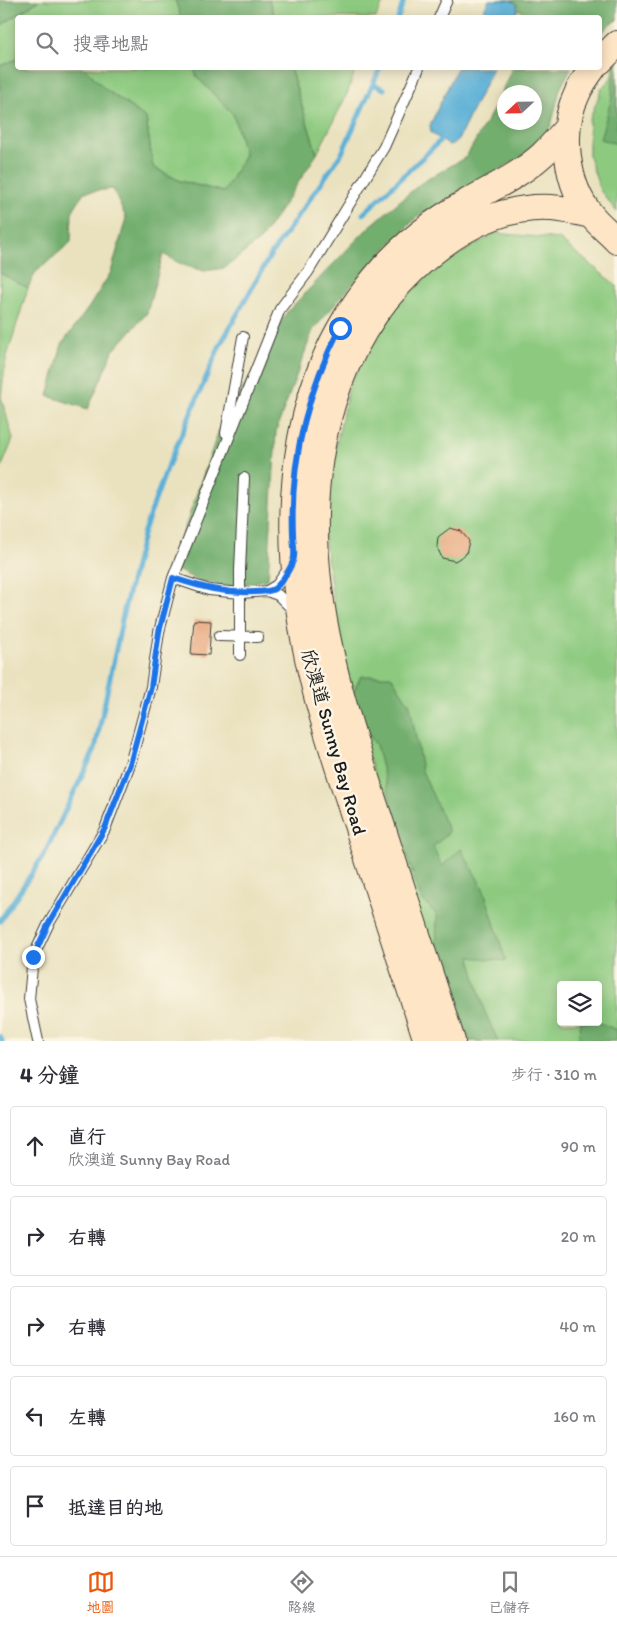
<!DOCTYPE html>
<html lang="zh-TW">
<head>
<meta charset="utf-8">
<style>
	:root { --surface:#fff; --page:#f7f7f7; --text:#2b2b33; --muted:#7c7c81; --line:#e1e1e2; --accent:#ea580c }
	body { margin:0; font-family:Itim,"LXGW WenKai TC",sans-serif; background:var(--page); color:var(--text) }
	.controls { position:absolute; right:15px; bottom:15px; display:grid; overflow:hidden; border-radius:5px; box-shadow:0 2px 12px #0003 }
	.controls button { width:45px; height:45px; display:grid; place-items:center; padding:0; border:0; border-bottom:1px solid var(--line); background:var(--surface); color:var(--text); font:25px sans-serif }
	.compass { position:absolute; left:497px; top:85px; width:45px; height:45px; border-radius:50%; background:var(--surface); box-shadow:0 2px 12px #0003; rotate:248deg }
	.stop { position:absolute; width:15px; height:15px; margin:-11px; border:4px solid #1a73e8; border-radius:50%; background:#fff }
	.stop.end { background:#1a73e8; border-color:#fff; box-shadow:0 1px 5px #0008 }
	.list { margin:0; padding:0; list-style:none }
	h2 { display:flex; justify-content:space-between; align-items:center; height:65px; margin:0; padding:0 20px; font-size:21px }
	h2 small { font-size:16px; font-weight:400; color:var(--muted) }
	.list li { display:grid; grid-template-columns:32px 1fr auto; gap:15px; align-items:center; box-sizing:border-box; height:80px; margin:0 10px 10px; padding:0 10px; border:1px solid var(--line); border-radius:5px }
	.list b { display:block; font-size:19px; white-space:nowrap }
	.list p { margin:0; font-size:16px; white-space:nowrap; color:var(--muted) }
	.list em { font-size:16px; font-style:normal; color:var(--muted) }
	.icon { flex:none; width:28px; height:28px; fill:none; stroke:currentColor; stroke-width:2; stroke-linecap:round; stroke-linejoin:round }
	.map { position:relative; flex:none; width:617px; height:1041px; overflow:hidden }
	.search { position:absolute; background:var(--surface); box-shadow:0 2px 12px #0003; left:15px; right:15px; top:15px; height:55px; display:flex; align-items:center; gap:12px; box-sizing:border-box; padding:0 18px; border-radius:5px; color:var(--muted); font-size:19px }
	.sheet { height:515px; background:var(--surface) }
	nav { display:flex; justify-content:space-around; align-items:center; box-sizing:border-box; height:70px; border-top:1px solid var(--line); background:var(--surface); font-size:14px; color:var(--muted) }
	nav a { display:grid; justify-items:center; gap:2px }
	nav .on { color:var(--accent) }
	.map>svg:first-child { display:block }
</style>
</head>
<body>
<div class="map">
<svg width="617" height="1041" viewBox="0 0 617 1041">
	<rect width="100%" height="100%" fill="#fcf5e5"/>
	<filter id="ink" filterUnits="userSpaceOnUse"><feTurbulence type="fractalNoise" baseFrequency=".02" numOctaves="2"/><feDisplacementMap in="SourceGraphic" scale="10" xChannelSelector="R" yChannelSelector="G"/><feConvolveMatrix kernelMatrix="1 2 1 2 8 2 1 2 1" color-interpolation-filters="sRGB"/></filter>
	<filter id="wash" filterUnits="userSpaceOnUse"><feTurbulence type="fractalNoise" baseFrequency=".0096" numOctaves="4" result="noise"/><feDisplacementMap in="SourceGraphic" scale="20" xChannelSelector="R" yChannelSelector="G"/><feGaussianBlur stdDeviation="1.12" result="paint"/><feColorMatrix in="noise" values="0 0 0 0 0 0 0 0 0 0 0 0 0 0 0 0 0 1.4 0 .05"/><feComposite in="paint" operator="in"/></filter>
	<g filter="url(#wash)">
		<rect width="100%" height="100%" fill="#eae2bf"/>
		<path fill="#8dca80" stroke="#54734e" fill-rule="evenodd" d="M36 0H175L181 17 18 18 17 59 0 66V26L37 2Z
			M269 0H384L376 18 275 17Z
			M85 68H194L197 77 233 114 245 155 224 192 180 181 153 167 146 118 104 88Z
			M290 68H356L347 94 317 154Z
			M617 71V212L600 190 589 156V121L602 88Z
			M496 233 559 239 617 286V1041H451L343 667 321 515 350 381 398 305 439 265ZM561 985H598V1022H561Z
			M0 273 28 288 6 359 1 397 13 439 0 471Z"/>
		<path fill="#72ae6e" stroke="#476545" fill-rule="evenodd" d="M0 0H36L38 1 0 26Z
			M175 0H269L275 17H181Z
			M501 0H617V20L611 23 600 35V18L523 17V12Z
			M617 58V144L600 139 612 97 614 60Z
			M17 59 18 68H85L104 88 146 118 153 167 180 181 224 192 245 155 233 114 197 77 194 68H290L317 154 261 239 225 268 204 271 183 265 163 254 147 313 113 351 88 409 48 396 62 344 89 307 111 272 126 218 113 189 84 192 72 212 71 242 35 273 28 288 0 273V66Z
			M512 68H571L560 89 551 126 523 156 417 217 362 273 313 330 276 431 268 579 232 587 199 581 171 567 219 430 287 312 368 228 421 183 466 157 496 105ZM504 92H534V122H504Z
			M361 676H391L410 705 422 771 449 832 433 847 442 866 461 849 484 890 506 961 470 957 484 1010 498 1041H465L464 1039 436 959 437 915 421 899 394 815 376 745 347 704Z
			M580 1022H598L617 1030V1041H579Z"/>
		<path fill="#5bb0d7" stroke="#3c667a" d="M489 0H510L517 4V17H480Z
			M457 68H493L457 142 449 145 431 133 430 125Z"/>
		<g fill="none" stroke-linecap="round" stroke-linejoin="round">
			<path stroke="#5bb0d7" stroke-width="5" d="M398 18 404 0
				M373 84 384 89
				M363 214 441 140
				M0 921 44 855 95 749 125 606 144 531 165 473 220 345 270 256 342 153 380 68
				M0 1036 2 1041"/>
		</g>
		<g id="blocks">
			<path fill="#e7a075" d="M450 528 461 531 469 541 466 554 455 561 442 558 437 547 438 537Z
				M194 620 211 621 209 655 191 654Z"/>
		</g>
	</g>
	<g filter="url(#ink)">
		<use href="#blocks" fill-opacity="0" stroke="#3b3a34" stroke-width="1"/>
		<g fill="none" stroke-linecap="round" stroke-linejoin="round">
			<g stroke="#3b3a34" stroke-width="12">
				<path id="service" d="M439 18 447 0
					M226 433 243 337
					M173 578 209 590 241 593 267 591 277 585 289 568
					M267 591 278 595 294 611
					M219 636 258 637
					M240 655V571L244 478
					M38 1041 29 999 33 957 48 925 105 829 130 764 151 687 159 632 173 578 280 309 308 272 384 147 419 68"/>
			</g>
			<g stroke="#3b3a34" stroke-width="28">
				<path id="secondary" d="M600 61 617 44
					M593 68C587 76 581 85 577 94 559 130 566 186 592 216 599 225 609 232 617 241
					M427 1041C405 971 382 901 359 831 343 781 325 731 313 680 280 545 281 391 374 279 399 248 432 222 467 202 492 188 520 175 542 155 551 147 559 137 567 128
					M452 1041C429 972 406 902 384 833 355 745 322 649 316 557 309 453 335 345 412 271 450 234 496 205 551 208 565 209 578 212 591 215"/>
			</g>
			<use href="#service" stroke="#fff" stroke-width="10"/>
			<use href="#secondary" stroke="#fde5c5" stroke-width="26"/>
		</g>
	</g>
	<g fill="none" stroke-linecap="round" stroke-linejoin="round" filter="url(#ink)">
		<path stroke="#1a73e8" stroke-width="6" d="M33 957 48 925 105 828 130 764 151 687 159 632 173 578C201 587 225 594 255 592 262 592 268 592 274 589 281 584 293 565 294 557 295 550 293 541 293 534 290 461 307 392 340 328"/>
	</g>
	<g text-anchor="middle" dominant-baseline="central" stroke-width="5" stroke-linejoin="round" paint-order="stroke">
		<g font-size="19" fill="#1c1c1c" stroke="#fcf5e5">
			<text transform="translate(334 742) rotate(74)">欣澳道 Sunny Bay Road</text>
		</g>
	</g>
</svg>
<div class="controls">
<button><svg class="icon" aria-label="layers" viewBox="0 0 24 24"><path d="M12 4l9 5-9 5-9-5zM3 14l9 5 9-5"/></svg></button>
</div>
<svg class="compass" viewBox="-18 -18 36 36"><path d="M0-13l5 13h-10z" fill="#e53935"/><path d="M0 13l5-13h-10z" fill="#7c7c81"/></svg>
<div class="stop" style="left:340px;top:328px"></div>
<div class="stop end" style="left:33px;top:957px"></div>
<div class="search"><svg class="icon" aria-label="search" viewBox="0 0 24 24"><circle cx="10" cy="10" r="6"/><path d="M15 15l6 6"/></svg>搜尋地點</div>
</div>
<section class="sheet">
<h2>4 分鐘<small>步行 · 310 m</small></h2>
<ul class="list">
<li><svg class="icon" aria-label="ahead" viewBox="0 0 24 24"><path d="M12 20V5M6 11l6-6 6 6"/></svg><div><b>直行</b><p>欣澳道 Sunny Bay Road</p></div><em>90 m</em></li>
<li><svg class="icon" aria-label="right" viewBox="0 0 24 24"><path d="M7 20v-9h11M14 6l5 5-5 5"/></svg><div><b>右轉</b></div><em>20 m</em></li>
<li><svg class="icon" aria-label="right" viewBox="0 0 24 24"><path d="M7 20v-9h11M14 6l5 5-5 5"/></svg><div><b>右轉</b></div><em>40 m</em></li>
<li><svg class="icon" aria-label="left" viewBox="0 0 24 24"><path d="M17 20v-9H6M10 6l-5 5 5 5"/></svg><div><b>左轉</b></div><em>160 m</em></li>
<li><svg class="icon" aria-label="arrive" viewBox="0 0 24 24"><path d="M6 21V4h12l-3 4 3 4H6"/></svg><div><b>抵達目的地</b></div></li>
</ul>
</section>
<nav>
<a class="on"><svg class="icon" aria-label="map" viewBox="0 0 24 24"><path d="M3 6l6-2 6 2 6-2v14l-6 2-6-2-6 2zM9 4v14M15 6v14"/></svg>地圖</a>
<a><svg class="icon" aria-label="directions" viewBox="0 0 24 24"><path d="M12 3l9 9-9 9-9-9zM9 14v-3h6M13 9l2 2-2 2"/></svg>路線</a>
<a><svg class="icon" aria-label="saved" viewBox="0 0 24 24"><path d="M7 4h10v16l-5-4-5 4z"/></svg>已儲存</a>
</nav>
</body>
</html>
